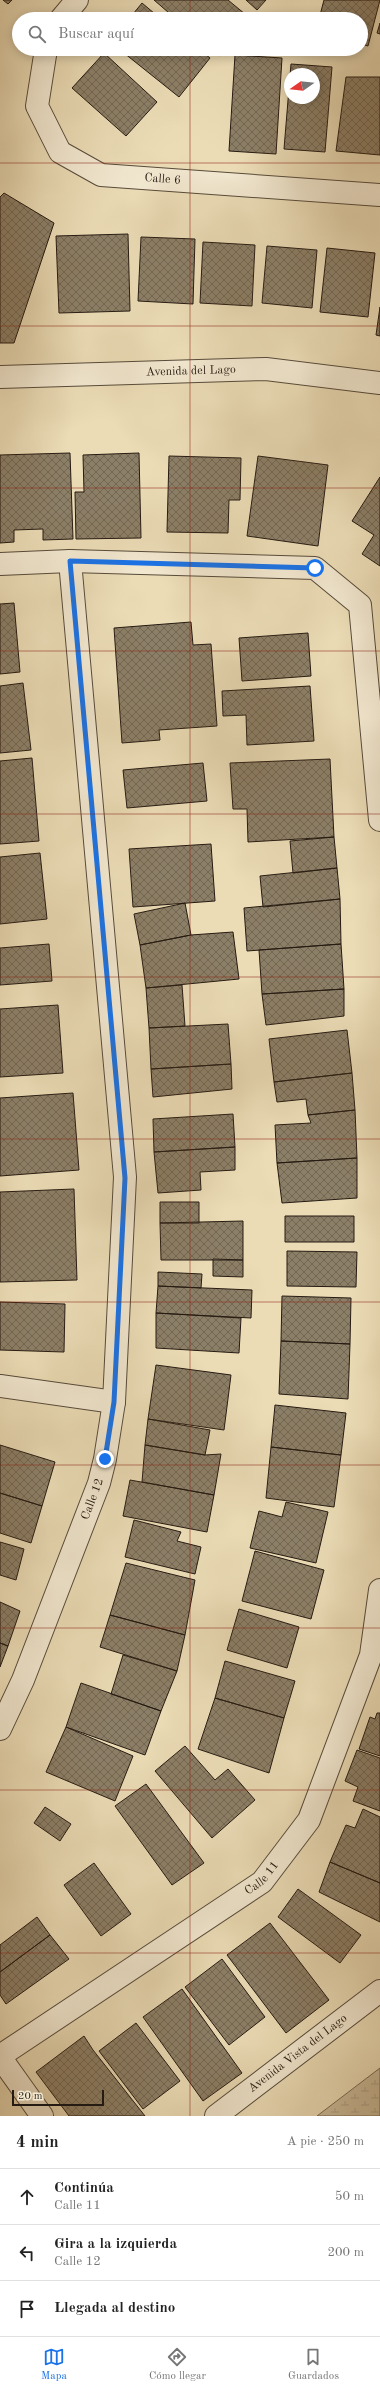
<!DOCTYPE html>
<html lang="es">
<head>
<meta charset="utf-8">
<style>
	:root { --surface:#fff; --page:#f6f6f6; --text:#222; --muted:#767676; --line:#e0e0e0; --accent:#1a73e8 }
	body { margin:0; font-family:"Old Standard TT",serif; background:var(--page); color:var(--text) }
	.compass { position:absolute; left:284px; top:68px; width:36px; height:36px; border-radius:50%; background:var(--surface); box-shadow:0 2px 10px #0003; rotate:256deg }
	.scale { position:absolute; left:12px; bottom:10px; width:92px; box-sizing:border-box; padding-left:4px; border:2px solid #261b12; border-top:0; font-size:11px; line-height:14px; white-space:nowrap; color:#261b12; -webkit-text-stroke:3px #f2e8d0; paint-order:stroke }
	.stop { position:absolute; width:12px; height:12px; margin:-9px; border:3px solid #1a73e8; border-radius:50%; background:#fff }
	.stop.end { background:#1a73e8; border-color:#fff; box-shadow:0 1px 4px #0008 }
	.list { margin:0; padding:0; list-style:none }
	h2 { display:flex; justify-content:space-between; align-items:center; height:52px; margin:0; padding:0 16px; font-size:17px }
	h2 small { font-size:13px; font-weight:400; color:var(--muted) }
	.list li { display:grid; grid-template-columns:26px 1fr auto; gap:12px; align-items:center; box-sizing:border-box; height:56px; padding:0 16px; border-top:1px solid var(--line) }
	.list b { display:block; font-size:15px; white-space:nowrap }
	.list p { margin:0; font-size:13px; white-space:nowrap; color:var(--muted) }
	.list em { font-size:13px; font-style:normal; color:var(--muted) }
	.icon { flex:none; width:22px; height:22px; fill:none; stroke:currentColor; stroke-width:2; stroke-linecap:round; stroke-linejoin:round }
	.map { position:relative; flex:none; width:380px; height:2116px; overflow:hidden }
	.search { position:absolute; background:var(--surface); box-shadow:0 2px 10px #0003; left:12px; right:12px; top:12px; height:44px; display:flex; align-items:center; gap:10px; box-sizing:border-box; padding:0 14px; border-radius:22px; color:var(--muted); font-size:15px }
	.sheet { height:220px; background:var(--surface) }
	nav { display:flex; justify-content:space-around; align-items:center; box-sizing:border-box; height:56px; border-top:1px solid var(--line); background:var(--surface); font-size:11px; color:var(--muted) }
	nav a { display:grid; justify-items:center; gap:2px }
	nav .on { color:var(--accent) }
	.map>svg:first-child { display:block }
</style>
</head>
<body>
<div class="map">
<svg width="380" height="2116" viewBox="0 0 380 2116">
	<defs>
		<pattern id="wetland-marsh" width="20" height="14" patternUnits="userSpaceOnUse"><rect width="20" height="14" fill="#cabb9a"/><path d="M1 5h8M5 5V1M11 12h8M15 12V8" fill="none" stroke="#ada084"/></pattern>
		<pattern id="building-cross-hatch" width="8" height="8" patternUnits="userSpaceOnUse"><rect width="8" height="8" fill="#8c7f67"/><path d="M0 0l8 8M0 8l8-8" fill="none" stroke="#726753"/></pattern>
	</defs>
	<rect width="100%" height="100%" fill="#ebdcb6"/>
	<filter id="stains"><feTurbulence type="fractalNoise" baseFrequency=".005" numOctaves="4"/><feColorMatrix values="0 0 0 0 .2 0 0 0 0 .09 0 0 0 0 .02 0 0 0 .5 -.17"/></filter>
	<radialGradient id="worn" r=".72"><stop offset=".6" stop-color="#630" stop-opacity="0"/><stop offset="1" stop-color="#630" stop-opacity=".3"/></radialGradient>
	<path fill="url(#wetland-marsh)" stroke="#786b56" d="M380 2068V2116H317Z"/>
	<path fill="url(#building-cross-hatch)" stroke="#261b12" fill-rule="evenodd" d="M3 0H12L8 4Z
		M154 0H228L251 19H176Z
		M246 0H266L257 10Z
		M324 0H380L368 46 361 44V19H319Z
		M142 3 161 19H129Z
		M380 23V34L377 33Z
		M119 49H199L210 58 179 97Z
		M212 49H226L220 56Z
		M104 53 157 102 126 136 72 88Z
		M235 55 282 58 276 154 229 151Z
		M291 64 332 67 325 152 284 149ZM290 74H314V98H290Z
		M346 77H380V155L336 151Z
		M4 193 54 223 14 343H0V197Z
		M128 234 130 311 59 313 56 236Z
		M141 237 195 239 193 304 138 301Z
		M203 242 255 245 252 306 200 303Z
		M267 246 317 250 312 308 262 303Z
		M327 248 375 253 368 317 320 312Z
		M380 307V336L376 335Z
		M70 453 73 539 43 540V529L14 530V542L0 543V455Z
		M139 453 141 538 76 539 75 492H84L83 455Z
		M169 456 241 458 240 500H229L228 533 167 532Z
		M258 456 328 465 318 546 247 536Z
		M380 477V566L362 554 374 535 352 521Z
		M14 603 20 672 0 674V604Z
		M191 622 193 645 211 644 217 726 159 730 160 740 122 743 114 628Z
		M308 633 311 676 242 681 239 638Z
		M23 683 31 750 0 753V686Z
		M310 686 314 741 247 745 246 715 223 716 222 691Z
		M32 758 39 841 0 844V761Z
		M330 759 334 837 248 842 247 809H233L230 763Z
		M203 763 207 801 127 808 123 770Z
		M334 837 337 868 293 873 290 841Z
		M211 844 215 901 133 907 129 849Z
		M40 853 47 919 0 924V857Z
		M337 868 340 899 263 907 260 876Z
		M340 899 341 944 247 951 244 908Z
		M185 903 191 935 140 945 134 914Z
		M233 932 239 979 146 988 140 945 191 935Z
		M49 944 52 981 0 985V948Z
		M341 944 344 989 262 994 259 950Z
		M182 985 185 1026 149 1028 146 988Z
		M344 989V1016L266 1025 262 994Z
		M58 1005 63 1073 0 1077V1009Z
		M228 1024 231 1064 151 1069 149 1028Z
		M347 1030 352 1073 274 1082 269 1039Z
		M231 1064 232 1089 153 1097 151 1069Z
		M352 1073 355 1110 308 1115 306 1099 277 1102 274 1082Z
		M73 1093 79 1170 0 1176V1098Z
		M355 1110 357 1158 277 1163 275 1125 311 1123 308 1115Z
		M233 1114 235 1147 154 1152 153 1119Z
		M235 1147V1170L200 1172 201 1190 158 1193 154 1152Z
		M357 1158V1198L282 1203 277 1163Z
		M74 1189 77 1280 0 1282V1192Z
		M160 1202H199V1223H160Z
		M285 1216H354V1242H285Z
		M243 1221V1260H161L160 1223Z
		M287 1251 357 1252 356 1287 287 1286Z
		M213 1259 243 1260V1277L213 1276Z
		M158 1272 202 1274 201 1288 158 1286Z
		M158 1286 252 1290 251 1318 156 1313Z
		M282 1296 351 1298 350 1344 281 1341Z
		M0 1302 65 1304 64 1352 0 1350Z
		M156 1313 241 1318 239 1353 156 1348Z
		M281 1341 350 1344 348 1399 279 1394Z
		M156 1365 231 1375 224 1430 148 1419Z
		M275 1405 346 1413 341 1455 271 1447Z
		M148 1419 210 1430 205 1455 145 1445Z
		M0 1445 55 1462 42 1506 0 1493Z
		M145 1445 205 1455 221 1454 214 1495 142 1482Z
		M271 1447 341 1455 334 1507 266 1498Z
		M130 1480 214 1495 207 1532 123 1516Z
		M0 1493 42 1506 31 1543 0 1533Z
		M286 1502 328 1512 316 1563 250 1548 259 1511 282 1517Z
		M134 1520 181 1532 177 1541 201 1547 195 1574 125 1557Z
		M0 1542 24 1549 16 1580 0 1575Z
		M255 1551 324 1570 311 1619 242 1601Z
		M126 1563 195 1580 185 1635 110 1615Z
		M0 1602 20 1611 8 1646 0 1643Z
		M239 1609 299 1627 287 1668 227 1650Z
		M110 1615 185 1635 177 1671 100 1647Z
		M0 1643 8 1646 0 1667Z
		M123 1655 177 1671 161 1711 111 1694Z
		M225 1661 295 1681 284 1718 215 1698Z
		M81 1683 161 1711 145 1755 66 1727Z
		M215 1698 284 1718 269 1773 198 1749Z
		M377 1713H380V1756L359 1749 370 1717 375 1719Z
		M66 1727 133 1756 115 1801 46 1772Z
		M185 1746 215 1780 228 1769 255 1800 212 1838 155 1771Z
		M357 1750 380 1758V1811L353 1801 358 1787 345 1781Z
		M146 1784 204 1863 172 1885 115 1806Z
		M45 1807 71 1824 60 1841 34 1823Z
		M363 1809 380 1817V1883L330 1862 346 1825 355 1828Z
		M330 1862 380 1883V1922L319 1892Z
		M94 1863 131 1914 101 1936 64 1885Z
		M298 1889 361 1935 340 1963 278 1917Z
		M37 1917 50 1935 0 1972V1945Z
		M270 1923 329 2000 286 2033 227 1955Z
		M50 1935 69 1959 6 2004 0 1995V1972Z
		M222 1959 265 2017 229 2045 185 1987Z
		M182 1989 242 2073 203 2101 143 2017Z
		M136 2023 180 2081 143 2109 99 2051Z
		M84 2036 93 2050 145 2116H69L36 2072Z"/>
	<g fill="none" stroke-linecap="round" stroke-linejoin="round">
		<g stroke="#574b3b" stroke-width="24">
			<g id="street">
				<path d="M61 19 77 0"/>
				<path id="s1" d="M46 49 37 106 60 152 101 175 380 195"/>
				<path id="s2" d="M0 377 266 369 380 383"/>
				<path d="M0 564 70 561 315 568 360 605 380 820"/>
				<path d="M0 1386 114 1402"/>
				<path id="s3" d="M0 1729 23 1680 99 1483 105 1459 114 1402 125 1177 70 561"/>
				<path id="s4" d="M0 2056 262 1882 309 1820 371 1655 380 1590"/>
				<path d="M0 2057 42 2116"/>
				<path id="s5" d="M216 2116 380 1991"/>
			</g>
		</g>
		<use href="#street" stroke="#f2e8d0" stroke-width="22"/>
	</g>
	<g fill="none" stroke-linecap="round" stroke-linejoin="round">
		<path stroke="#1a73e8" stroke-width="5" d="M105 1459 114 1402 125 1178 70 561 315 568"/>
	</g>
	<path fill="none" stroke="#8f2418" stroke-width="1" stroke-opacity="0.55" d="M190 0V19M190 49V2116M0 163H380M0 326H380M0 488H380M0 651H380M0 814H380M0 977H380M0 1139H380M0 1302H380M0 1465H380M0 1628H380M0 1790H380M0 1953H380"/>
	<g text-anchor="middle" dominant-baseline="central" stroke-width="4" stroke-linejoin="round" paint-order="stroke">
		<g font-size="12" fill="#261b12" stroke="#f2e8d0">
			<text stroke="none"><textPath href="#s1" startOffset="218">Calle 6</textPath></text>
			<text stroke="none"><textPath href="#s2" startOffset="191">Avenida del Lago</textPath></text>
			<text stroke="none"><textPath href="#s3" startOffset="248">Calle 12</textPath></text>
			<text stroke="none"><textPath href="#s4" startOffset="317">Calle 11</textPath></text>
			<text stroke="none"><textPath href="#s5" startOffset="103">Avenida Vista del Lago</textPath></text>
		</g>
	</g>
	<rect width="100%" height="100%" filter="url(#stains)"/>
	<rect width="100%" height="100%" fill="url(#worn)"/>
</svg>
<svg class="compass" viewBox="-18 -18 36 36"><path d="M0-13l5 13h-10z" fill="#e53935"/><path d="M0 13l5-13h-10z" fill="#767676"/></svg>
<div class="scale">20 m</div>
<div class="stop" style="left:315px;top:568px"></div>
<div class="stop end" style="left:105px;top:1459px"></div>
<div class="search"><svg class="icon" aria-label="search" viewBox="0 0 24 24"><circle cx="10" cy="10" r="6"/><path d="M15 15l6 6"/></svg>Buscar aquí</div>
</div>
<section class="sheet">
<h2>4 min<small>A pie · 250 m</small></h2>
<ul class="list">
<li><svg class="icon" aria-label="ahead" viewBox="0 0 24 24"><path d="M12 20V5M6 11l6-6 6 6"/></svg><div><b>Continúa</b><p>Calle 11</p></div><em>50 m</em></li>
<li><svg class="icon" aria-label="left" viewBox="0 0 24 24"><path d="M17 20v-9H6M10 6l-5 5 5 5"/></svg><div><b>Gira a la izquierda</b><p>Calle 12</p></div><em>200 m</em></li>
<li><svg class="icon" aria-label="arrive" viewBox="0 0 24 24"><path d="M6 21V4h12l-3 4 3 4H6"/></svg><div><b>Llegada al destino</b></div></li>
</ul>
</section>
<nav>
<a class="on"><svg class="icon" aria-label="map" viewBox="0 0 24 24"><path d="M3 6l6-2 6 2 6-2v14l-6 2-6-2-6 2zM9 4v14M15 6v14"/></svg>Mapa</a>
<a><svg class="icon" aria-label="directions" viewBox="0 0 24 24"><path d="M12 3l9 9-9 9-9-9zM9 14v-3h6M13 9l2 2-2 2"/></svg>Cómo llegar</a>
<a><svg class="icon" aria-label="saved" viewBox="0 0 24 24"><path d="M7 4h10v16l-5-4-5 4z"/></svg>Guardados</a>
</nav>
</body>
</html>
